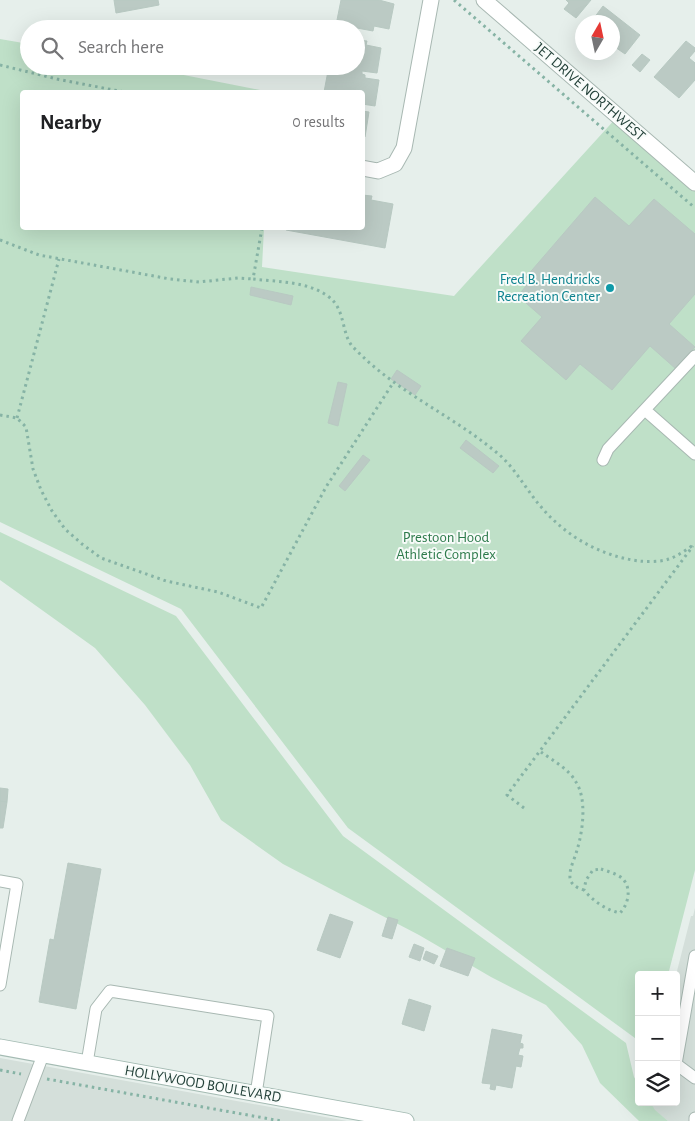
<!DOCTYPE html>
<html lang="en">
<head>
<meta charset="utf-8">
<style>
	:root { --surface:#fff; --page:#f2f2f2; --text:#202124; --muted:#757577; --line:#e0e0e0 }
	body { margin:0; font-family:"Alegreya Sans",sans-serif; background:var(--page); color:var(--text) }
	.controls { position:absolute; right:15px; bottom:15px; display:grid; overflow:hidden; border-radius:5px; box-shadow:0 5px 20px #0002 }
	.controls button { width:45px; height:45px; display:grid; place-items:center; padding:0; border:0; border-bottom:1px solid var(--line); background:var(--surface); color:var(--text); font:25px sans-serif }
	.compass { position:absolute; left:575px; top:15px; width:45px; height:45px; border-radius:50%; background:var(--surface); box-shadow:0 5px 20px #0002; rotate:9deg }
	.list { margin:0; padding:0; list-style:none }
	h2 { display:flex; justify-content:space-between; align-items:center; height:65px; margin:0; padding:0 20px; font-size:21px }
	h2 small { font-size:16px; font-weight:400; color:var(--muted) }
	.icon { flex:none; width:28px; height:28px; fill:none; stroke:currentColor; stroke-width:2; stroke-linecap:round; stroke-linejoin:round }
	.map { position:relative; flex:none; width:695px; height:1121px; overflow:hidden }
	.search { position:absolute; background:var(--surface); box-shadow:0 5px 20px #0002; left:20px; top:20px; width:345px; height:55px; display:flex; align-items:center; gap:12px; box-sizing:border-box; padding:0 18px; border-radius:28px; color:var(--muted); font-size:19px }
	.panel { position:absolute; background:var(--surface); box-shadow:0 5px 20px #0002; left:20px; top:90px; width:345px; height:140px; border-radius:5px }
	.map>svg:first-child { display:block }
</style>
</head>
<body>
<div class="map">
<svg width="695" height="1121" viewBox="0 0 695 1121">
	<rect width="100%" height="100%" fill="#e6efeb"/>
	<path fill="#d4dfda" d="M695 908V1121H668L654 1110 650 1102H676V975L691 916H693Z
		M0 1058 347 1121H0Z"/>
	<path fill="#bfe0c8" d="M0 39 29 44V66H138L270 92H22V228H264L262 267 454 296 618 116 695 183V870L668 975H639V1041L348 828 181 609 0 522Z
		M0 532 176 616 343 836 626 1043 634 1077 639 1085V1102H650L655 1110 668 1121H639L600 1083 582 1045 546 1005 491 977 419 935 283 864 221 820 190 765 145 705 95 648 0 580Z"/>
	<path fill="#bbcac4" stroke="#b8c9c2" d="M114 0H158L159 5 116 13Z
		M341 0H379L394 4 389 29 374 26 373 31 341 25V21L337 20Z
		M566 0H591L576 18 564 9 569 3Z
		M603 6 640 35 625 54 612 45V22H591Z
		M356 40 367 41 366 45 381 48 377 73 362 71V74L365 75V78L379 80 375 106 362 104V92H324L328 71 332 72 333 67 329 66H356Z
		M686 41 695 48V51L689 58 695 63V80L679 98 654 77Z
		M642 54 650 60 640 72 632 65Z
		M362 111 369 112 365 137H362Z
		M362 195 372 196 371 200 393 204 385 248 286 230 287 228H362Z
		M595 197 629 226 654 199 695 234V294L669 324 695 347 676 369 650 346 612 390 580 364 566 380 521 341 542 317 518 296 530 281 526 277Z
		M251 287 293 296 291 305 250 295Z
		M397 370 421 386 415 395 391 379Z
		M338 382 347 384 338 426 328 423Z
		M466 440 499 466 493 473 460 448Z
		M363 455 370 460 345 491 339 486Z
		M0 788 8 789 7 802 0 801Z
		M0 801 7 802 3 828H0Z
		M68 863 101 869 76 1009 39 1002 50 939 54 940Z
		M330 914 353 922 340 958 317 950Z
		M388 917 398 920 392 939 382 936Z
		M414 944 424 948 420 961 409 957Z
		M447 948 475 958 468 976 440 966Z
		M426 951 438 956 434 964 423 959Z
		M409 999 431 1006 424 1031 402 1024Z
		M492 1029 522 1035 520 1043 523 1044V1048H520L518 1055 523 1056 521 1067 516 1066 512 1088 496 1085 495 1090 490 1089 491 1084 482 1083Z"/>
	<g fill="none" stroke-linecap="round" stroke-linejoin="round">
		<g stroke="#a8b8b2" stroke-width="13">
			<path id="lane" d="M645 410 695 454
				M603 460 608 449 695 356
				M0 881 17 884 0 985
				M695 956 676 1064 695 1078
				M87 1063 96 1009 110 991 268 1016 256 1094
				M18 1121 43 1055
				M695 1121V1118"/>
		</g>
		<g stroke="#a8b8b2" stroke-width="17">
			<path id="street" d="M484 0 695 183
				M362 168 378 171 395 164 404 148 431 0"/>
		</g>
		<g stroke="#a4bbb3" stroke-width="17">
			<path id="secondary" d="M0 1047 406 1121"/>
		</g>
		<path stroke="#86b3a5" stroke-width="3" stroke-dasharray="2.5 4" stroke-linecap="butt" d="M454 0 695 208
			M0 65 57 79 124 92
			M262 228 253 279C278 282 308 281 329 297 346 310 341 334 353 347 396 392 450 414 496 452 515 467 526 490 542 508 567 537 601 556 639 561 648 562 660 562 669 559 678 556 687 549 695 544
			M0 240 39 255 170 279 199 282 238 278 253 279
			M0 415 17 418 26 427 33 469 41 490 52 511 65 529 82 544 101 558 166 581 218 592 261 608 326 487 393 383
			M17 418 59 259
			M541 752C552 760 569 769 576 782 587 799 583 831 577 850 575 858 570 867 570 875 569 884 577 888 584 890
			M524 808 507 795 693 546
			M601 869C607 871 618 874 623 879 632 889 628 905 620 913 606 910 593 901 584 890L586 880 593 870Z
			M0 1070 21 1074
			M47 1079 281 1121"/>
		<use href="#lane" stroke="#fff" stroke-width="11"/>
		<use href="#street" stroke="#fff" stroke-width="15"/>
		<use href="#secondary" stroke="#fff" stroke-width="15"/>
	</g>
	<circle fill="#0f9aa8" stroke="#f7fbf9" stroke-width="2" cx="610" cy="288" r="5"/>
	<g text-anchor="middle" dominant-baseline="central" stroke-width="4" stroke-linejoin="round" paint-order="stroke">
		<g font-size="15" fill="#24423a" stroke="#f7fbf9">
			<text transform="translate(590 92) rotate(41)">JET DRIVE NORTHWEST</text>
			<text transform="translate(203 1084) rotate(10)">HOLLYWOOD BOULEVARD</text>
		</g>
		<g font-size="15" fill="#0d838f" stroke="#f7fbf9" text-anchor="end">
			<text x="600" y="279">Fred B. Hendricks<tspan x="600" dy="17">Recreation Center</tspan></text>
		</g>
		<g font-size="15" fill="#2d7a4b" stroke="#f7fbf9">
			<text x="446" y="537">Prestoon Hood<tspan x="446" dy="17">Athletic Complex</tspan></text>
		</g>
	</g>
</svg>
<div class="controls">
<button>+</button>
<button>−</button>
<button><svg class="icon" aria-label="layers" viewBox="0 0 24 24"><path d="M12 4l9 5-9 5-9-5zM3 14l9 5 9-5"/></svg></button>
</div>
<svg class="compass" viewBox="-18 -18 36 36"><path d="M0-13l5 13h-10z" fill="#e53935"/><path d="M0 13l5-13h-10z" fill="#757577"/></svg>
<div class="search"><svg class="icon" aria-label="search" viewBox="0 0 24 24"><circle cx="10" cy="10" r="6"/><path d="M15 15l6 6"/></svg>Search here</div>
<section class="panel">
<h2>Nearby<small>0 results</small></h2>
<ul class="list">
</ul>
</section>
</div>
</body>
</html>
